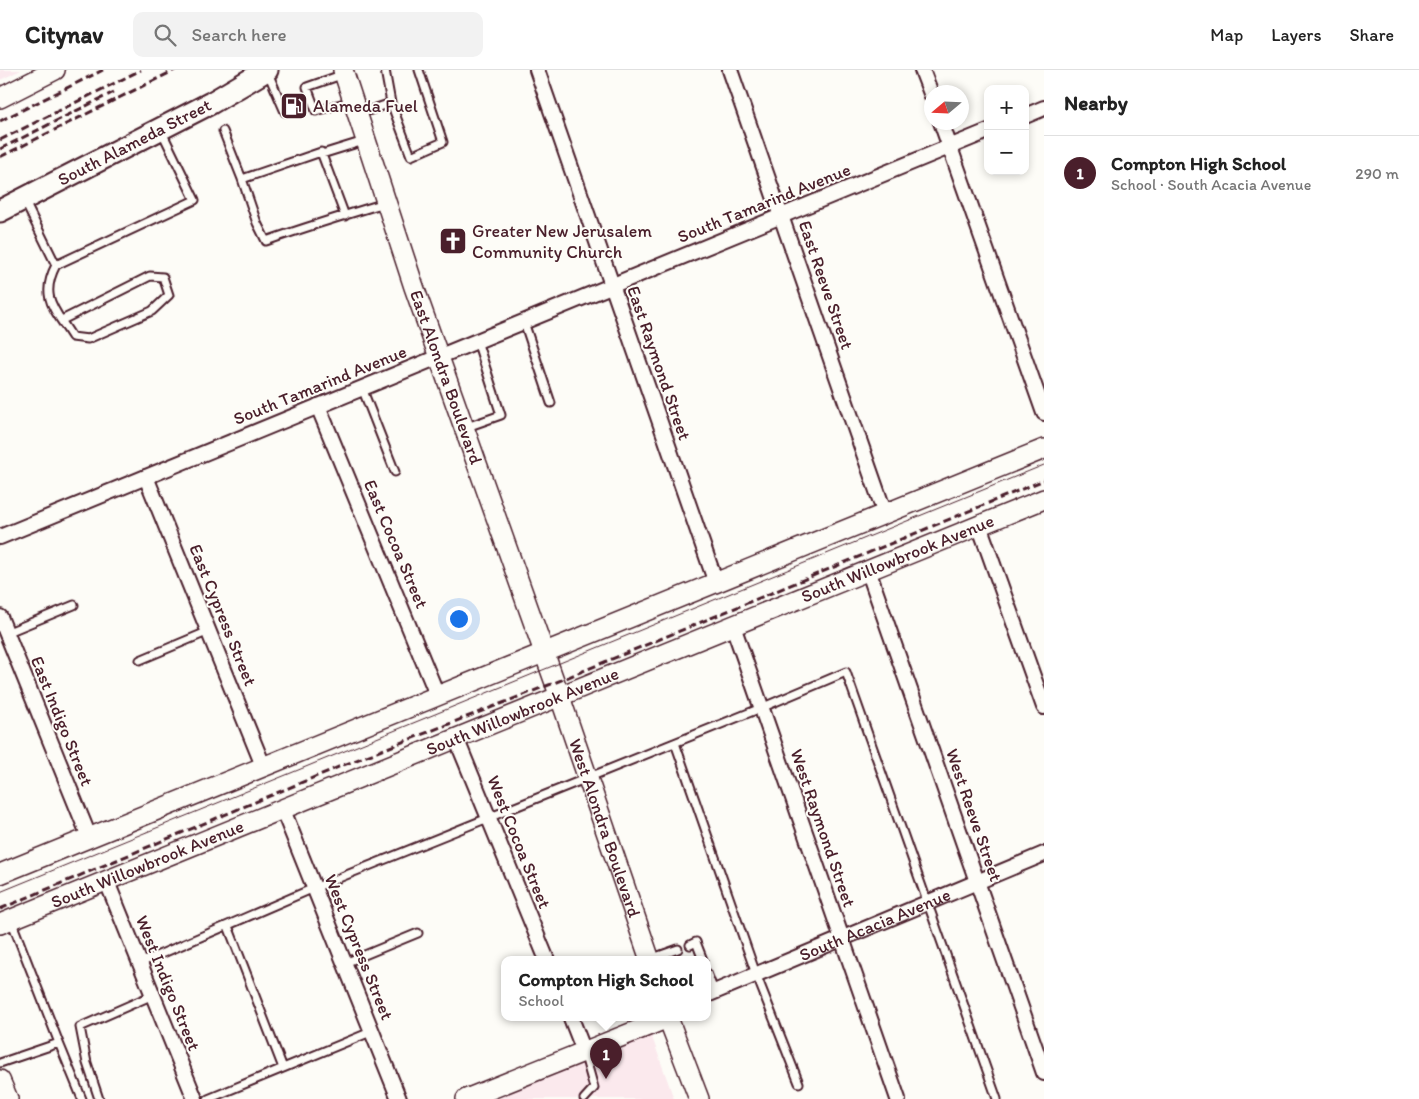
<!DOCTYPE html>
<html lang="en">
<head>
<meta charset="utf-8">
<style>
	:root { --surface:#fff; --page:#f2f2f2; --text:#222; --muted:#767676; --line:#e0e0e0; --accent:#4a1f2b }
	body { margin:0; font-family:Itim,sans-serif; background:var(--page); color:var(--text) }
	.controls { position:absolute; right:15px; top:15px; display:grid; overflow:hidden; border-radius:10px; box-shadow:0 2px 8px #0003 }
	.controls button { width:45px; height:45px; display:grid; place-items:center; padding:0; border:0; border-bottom:1px solid var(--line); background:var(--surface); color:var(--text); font:25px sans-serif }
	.compass { position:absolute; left:924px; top:15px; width:45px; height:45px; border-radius:50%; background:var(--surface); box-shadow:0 2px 8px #0003; rotate:251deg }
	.you { position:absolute; left:458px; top:548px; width:18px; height:18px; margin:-12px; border:4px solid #fff; border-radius:50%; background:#1a73e8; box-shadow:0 0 0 8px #1a73e833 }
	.badge { display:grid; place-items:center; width:32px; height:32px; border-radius:50%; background:var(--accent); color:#fff; font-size:16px; font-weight:700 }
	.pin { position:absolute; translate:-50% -41px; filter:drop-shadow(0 1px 2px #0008) }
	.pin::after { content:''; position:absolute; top:26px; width:18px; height:15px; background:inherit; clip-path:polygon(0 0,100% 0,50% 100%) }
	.popup { position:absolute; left:501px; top:886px; width:210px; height:65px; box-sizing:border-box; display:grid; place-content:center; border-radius:10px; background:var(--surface); filter:drop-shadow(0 1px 4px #0005); font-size:16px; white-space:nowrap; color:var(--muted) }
	.popup b { font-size:19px; color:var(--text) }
	.popup::after { content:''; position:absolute; left:50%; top:100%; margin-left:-10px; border:10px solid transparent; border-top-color:var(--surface) }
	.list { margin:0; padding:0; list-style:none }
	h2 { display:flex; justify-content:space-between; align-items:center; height:65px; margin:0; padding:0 20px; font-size:21px }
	h2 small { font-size:16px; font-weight:400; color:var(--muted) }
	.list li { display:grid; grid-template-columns:32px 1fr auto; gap:15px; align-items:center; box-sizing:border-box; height:75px; padding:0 20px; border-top:1px solid var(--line) }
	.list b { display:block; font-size:19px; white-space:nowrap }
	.list p { margin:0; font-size:16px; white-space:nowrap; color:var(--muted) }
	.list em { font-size:16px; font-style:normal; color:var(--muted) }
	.icon { flex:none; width:28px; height:28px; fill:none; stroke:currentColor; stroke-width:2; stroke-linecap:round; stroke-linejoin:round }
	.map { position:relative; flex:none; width:1044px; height:1029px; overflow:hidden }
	header { display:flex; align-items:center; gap:30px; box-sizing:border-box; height:70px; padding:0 25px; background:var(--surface); border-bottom:1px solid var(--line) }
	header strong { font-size:24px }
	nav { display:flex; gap:28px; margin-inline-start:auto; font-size:18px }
	.search { width:350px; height:45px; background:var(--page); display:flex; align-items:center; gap:12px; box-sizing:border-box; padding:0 18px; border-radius:10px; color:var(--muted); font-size:19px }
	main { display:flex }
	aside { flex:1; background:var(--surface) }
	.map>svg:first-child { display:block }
</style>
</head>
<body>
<header>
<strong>Citynav</strong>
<div class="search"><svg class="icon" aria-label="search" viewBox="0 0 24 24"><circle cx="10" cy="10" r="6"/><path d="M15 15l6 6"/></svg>Search here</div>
<nav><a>Map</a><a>Layers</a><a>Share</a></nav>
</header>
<main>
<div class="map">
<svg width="1044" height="1029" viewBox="0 0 1044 1029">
	<rect width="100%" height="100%" fill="#fdfcf7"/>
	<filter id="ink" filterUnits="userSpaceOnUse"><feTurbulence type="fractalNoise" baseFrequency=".02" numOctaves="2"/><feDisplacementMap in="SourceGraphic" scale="10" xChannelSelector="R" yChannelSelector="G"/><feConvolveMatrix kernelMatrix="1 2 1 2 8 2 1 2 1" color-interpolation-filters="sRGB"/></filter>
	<g filter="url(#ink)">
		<path fill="#fbe9ed" d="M0 0H21L0 10Z
			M650 966 652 967 674 1029H496Z"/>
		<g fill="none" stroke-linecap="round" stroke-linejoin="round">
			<g stroke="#4a1f2b" stroke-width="11">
				<path id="lane" d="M385 0 391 33 411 86 443 72 419 0
					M268 3 285 42
					M344 4 307 17 316 41 352 31
					M359 44 391 33
					M223 61 242 109
					M322 84 364 71
					M25 132 56 195 195 130 161 60
					M345 146 321 82 242 109 257 153 266 171C306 157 345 145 385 133
					M56 195C39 228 55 239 72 267L88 269 152 241 169 225 163 207 150 206 62 250
					M524 252 551 333
					M362 318 395 402
					M464 358 501 345 477 271
					M6 563 74 535
					M140 590 209 561
					M675 673 756 904 799 1013
					M228 856 283 998
					M690 875 696 872 703 890
					M650 889 678 879
					M140 893 314 818 761 638 846 602 997 1029
					M345 893 418 863
					M707 903 714 921
					M59 973 82 1029
					M0 993 59 973 11 850
					M99 1029 87 993 80 957 153 925
					M208 1029 373 961
					M584 1029 594 1018 584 982"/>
			</g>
			<g stroke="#4a1f2b" stroke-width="18">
				<g id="street">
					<path d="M537 0 716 513"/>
					<path d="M730 0 885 444"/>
					<path d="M922 0 932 26"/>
					<path d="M1025 46 1044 38"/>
					<path d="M941 52 1044 343"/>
					<path d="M318 336 438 627"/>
					<path d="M146 407 264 698"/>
					<path d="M979 455 1044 637"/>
					<path d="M0 467 988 61"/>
					<path d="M868 500 1044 1003"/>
					<path d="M0 547 90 769"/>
					<path d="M733 556 898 1029"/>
					<path d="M456 668 547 890"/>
					<path d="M283 740 399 1029"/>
					<path d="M107 812 195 1029"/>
					<path id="s1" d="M707 925 1044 784"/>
					<path d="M571 948 584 981"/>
				</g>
			</g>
			<g stroke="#4a1f2b" stroke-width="22">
				<g id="secondary">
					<path id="s2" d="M343 0 414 217 560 627 650 890"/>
					<path d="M0 28 55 0"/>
					<path d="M0 804 1044 379"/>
					<path id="s3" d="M0 854 1044 429"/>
					<path d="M668 948 699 1029"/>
					<path d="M0 1010 8 1029"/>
					<path d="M466 1029 668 948"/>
				</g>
			</g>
			<g stroke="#4a1f2b" stroke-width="25">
				<g id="primary">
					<path id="s4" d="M0 141 211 33 267 0"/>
				</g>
			</g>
			<use href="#lane" stroke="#fdfcf7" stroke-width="7"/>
			<use href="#street" stroke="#fdfcf7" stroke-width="14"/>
			<use href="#secondary" stroke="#fdfcf7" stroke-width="19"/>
			<use href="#primary" stroke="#fdfcf7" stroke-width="21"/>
			<path stroke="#4a1f2b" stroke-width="1" d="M0 822 1044 395"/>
			<path stroke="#4a1f2b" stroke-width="3" stroke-dasharray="8 4" stroke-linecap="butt" d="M0 51 103 0
				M0 70 141 0
				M0 79 114 22
				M0 87 175 0
				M0 839 341 696 554 613 1044 410"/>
		</g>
	</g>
	<defs>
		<g id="fuel-square" transform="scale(1.4375)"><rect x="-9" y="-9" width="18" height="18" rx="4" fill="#4a1f2b" stroke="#fdfcf7"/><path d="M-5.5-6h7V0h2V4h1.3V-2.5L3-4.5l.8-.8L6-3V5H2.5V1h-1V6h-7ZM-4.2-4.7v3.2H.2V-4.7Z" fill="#fff"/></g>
		<g id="church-square" transform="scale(1.4375)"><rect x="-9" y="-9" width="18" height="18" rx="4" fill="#4a1f2b" stroke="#fdfcf7"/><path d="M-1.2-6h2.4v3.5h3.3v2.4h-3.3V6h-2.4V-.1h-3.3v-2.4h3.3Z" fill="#fff"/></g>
	</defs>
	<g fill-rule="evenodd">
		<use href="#fuel-square" x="294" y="36"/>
		<use href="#church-square" x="453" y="171"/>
	</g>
	<g text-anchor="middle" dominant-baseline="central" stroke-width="4" stroke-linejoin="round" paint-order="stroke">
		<g font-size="18" fill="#4a1f2b" stroke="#fdfcf7" text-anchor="start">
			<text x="313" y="36">Alameda Fuel</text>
			<text x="472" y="161">Greater New Jerusalem<tspan x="472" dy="21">Community Church</tspan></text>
		</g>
		<g font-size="18" fill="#4a1f2b" stroke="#fdfcf7">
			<text stroke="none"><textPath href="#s4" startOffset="151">South Alameda Street</textPath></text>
			<text transform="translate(764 133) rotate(-22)">South Tamarind Avenue</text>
			<text transform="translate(826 215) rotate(71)">East Reeve Street</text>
			<text transform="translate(659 293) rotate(71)">East Raymond Street</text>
			<text stroke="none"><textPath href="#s2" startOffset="324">East Alondra Boulevard</textPath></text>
			<text transform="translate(320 315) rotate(-22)">South Tamarind Avenue</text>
			<text transform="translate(396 474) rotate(67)">East Cocoa Street</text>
			<text stroke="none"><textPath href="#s3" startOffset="969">South Willowbrook Avenue</textPath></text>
			<text transform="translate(223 545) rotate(68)">East Cypress Street</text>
			<text stroke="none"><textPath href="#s3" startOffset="564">South Willowbrook Avenue</textPath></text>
			<text transform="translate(62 651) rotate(68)">East Indigo Street</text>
			<text transform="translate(974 745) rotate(71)">West Reeve Street</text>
			<text transform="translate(823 758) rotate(71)">West Raymond Street</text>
			<text stroke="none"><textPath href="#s2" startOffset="802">West Alondra Boulevard</textPath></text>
			<text transform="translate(519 772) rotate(68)">West Cocoa Street</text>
			<text stroke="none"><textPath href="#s3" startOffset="159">South Willowbrook Avenue</textPath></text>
			<text stroke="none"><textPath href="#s1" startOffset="182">South Acacia Avenue</textPath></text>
			<text transform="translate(359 877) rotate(68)">West Cypress Street</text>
			<text transform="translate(168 913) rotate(68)">West Indigo Street</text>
		</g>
	</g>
</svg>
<div class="controls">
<button>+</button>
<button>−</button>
</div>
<svg class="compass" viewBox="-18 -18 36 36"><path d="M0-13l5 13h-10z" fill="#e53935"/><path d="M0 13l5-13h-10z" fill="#767676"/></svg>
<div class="you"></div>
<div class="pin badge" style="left:606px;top:1009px">1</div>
<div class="popup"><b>Compton High School</b>School</div>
</div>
<aside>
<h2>Nearby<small></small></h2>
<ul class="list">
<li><span class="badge">1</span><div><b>Compton High School</b><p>School · South Acacia Avenue</p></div><em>290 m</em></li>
</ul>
</aside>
</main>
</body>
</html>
